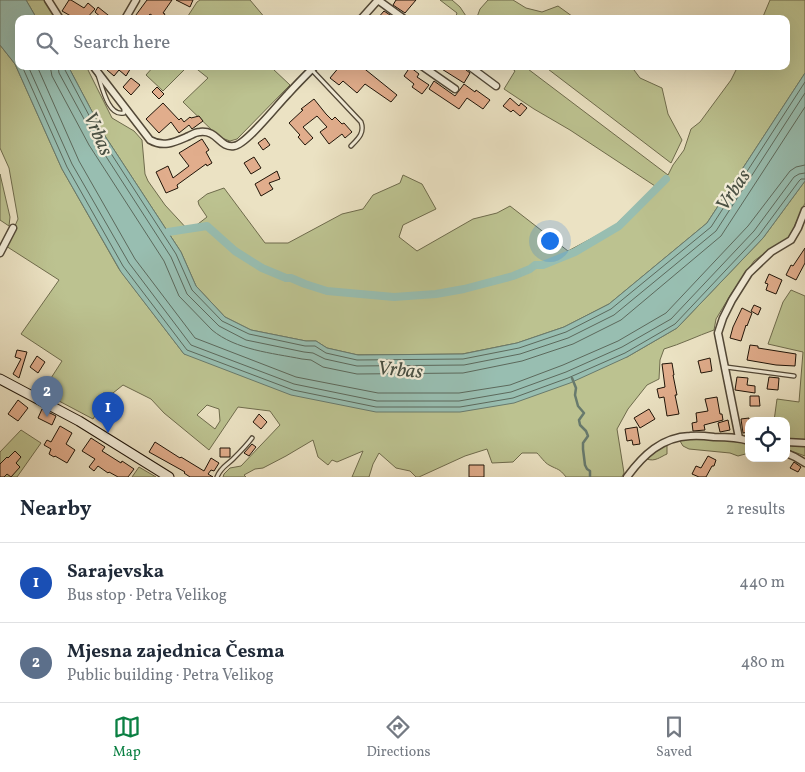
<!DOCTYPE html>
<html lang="en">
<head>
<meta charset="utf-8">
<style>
	:root { --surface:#fff; --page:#f2f2f3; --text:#1f2937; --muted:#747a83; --line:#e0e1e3; --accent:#0b8043 }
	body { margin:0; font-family:Vollkorn,serif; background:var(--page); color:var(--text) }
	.controls { position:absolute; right:15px; bottom:15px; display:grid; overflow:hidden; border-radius:10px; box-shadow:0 5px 20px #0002 }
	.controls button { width:45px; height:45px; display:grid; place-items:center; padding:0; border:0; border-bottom:1px solid var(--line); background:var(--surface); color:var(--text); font:25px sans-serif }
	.you { position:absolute; left:549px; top:240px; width:18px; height:18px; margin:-12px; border:4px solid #fff; border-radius:50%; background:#1a73e8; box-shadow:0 0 0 8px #1a73e833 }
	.badge { display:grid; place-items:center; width:32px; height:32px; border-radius:50%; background:var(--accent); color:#fff; font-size:16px; font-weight:700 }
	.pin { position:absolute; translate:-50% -41px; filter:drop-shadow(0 1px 2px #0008) }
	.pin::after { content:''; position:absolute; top:26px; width:18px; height:15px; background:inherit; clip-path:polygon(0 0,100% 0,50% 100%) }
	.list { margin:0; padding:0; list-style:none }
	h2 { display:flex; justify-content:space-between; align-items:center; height:65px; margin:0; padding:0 20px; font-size:21px }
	h2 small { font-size:16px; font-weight:400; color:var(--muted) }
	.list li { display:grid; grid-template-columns:32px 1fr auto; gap:15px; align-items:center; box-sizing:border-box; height:80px; padding:0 20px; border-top:1px solid var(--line) }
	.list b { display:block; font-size:19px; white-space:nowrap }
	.list p { margin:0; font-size:16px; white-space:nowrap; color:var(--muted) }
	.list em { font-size:16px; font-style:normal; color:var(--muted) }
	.icon { flex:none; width:28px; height:28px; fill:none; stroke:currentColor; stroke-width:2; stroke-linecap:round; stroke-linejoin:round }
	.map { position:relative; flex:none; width:805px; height:477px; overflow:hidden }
	.search { position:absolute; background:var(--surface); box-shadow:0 5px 20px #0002; left:15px; right:15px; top:15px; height:55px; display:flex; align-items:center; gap:12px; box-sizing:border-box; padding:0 18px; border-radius:10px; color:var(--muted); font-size:19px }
	.sheet { height:225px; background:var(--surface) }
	nav { display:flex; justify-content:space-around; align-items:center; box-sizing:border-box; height:70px; border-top:1px solid var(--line); background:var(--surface); font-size:14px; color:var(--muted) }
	nav a { display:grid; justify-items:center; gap:2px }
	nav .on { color:var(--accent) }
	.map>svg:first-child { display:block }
</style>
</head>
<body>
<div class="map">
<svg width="805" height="477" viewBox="0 0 805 477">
	<rect width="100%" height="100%" fill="#ebe2c3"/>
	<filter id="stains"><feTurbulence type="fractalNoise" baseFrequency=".004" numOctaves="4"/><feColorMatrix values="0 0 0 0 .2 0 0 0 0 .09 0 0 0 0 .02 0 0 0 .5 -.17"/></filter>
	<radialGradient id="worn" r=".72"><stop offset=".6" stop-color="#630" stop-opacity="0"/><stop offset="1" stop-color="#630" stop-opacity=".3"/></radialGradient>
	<path fill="#bcc290" stroke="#6e6b4c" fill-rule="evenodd" d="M26 0H44L57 19H37Z
		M200 0H250L266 19H186L197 2Z
		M440 0H452L460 7 468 19H455L457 13Z
		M488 0H513L526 8 542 12 558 6 576 19H479L477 17 480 9Z
		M770 0H805V73L707 223 609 304 564 327 517 343 462 354 358 355 327 348 316 341H306L251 330 225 317 196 286 181 252 105 136 68 66H86L112 118 134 131 142 140 145 174 148 181 165 205 189 231 207 217 199 205 198 201 207 194 224 188 265 243H288L342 214 363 209 373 195 400 183 403 175 422 184 436 209 403 225 399 237 417 251 473 219 497 213 510 206 568 251 613 227 639 203 655 186 570 130 534 109 504 89 515 71 509 66H524L668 175 673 165 684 150 691 129 700 122 731 80 738 66H786V19H762Z
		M0 45 15 64 62 169 119 269 184 354 627 357 677 328 763 238 805 181V203L790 236 787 240 770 249 754 261 731 294 716 319 714 330C697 336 681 344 664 349L660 360 659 379 647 385 628 409 617 429 624 473 622 477H566C559 468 558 470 549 465 545 463 541 457 537 453H522L513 462 492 463 487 449 465 456 419 477H416L410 471 396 468 379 453 373 464 369 477H352L363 451 337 462 332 460 328 465 318 457 313 440 286 456 263 468 255 469 244 475 246 477H223L224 474 230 468 241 466 280 425 270 411 238 407 209 450 164 413 151 399 123 385 113 393H103L100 400 101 406 93 419 42 392 62 361 21 334 59 280 6 246 18 219 9 168 0 148ZM207 405 219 409 220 421 215 429 197 415Z
		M154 66H188L163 91 146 75Z
		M193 66H274L273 69 290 85 237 139 230 141 219 137 183 102 208 78Z
		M544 66H631L640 78 662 88 668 114 682 140 671 163Z
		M0 174 10 217 9 226 0 220Z
		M791 290 805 296V440L786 438V421H774L777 399 799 402 803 352 768 344 783 302Z
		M21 430 41 443 17 477H0V452Z
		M691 438 737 440 749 444V453L738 456 730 453 689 449 683 446 680 441Z
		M667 443V454C660 457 655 462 647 459L658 449Z
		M794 445 805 446V456L786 449V446Z
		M139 467 156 477H132Z"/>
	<path fill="#98beb1" stroke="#687a6d" d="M0 0H26L37 19H19V66H68L105 136 181 252 196 286 225 317 251 330 306 341H316L327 348 358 355 463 354 517 343 564 327 609 304 707 223 805 73V181L763 238 677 328 627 357 570 383 514 403 460 412H376L291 395 184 354 121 272 62 169 15 64 0 45Z"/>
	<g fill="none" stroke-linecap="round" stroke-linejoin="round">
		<path stroke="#5c695c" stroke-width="1" d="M22 66 67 167 123 266 187 350 293 390 376 407H460L513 398 568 378 625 353 675 324 759 235 799 181 801 179H805
			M28 66 72 164 129 263 191 345 294 384 377 401H459L511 392 566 372 622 347 671 319 754 231 794 177 799 174 805 173
			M37 66 79 161 135 259 195 338 296 377 378 393H459L510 385 563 365 618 341 666 313 748 226 790 171 796 167 805 165
			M50 66 52 76 89 145 164 261 179 296 212 330C236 350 272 353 302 359L311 360 323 367 357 374 463 373 522 361 573 344 621 320 721 236 805 107
			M58 66 59 73 96 141 171 257 187 294 219 326 246 340 304 352 313 353 325 359 357 366 464 365 520 354 568 338 614 315 716 231 805 93
			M64 66 65 70 101 138 176 254 192 290 222 321 249 334 305 346H315L326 353 357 360 463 359 519 348 566 332 611 309 711 227 805 82"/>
		<path stroke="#687a6d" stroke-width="2.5" d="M572 378 576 388 575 395 578 406 584 413 579 420 580 425 586 431 588 436 583 443V449L585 465 587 469 590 471V477"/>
		<path stroke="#98beb1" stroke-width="8" d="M168 232 207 226 235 251 262 268 286 278H291L305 284 327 291 394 297 436 294 464 289 513 276 530 269 535 265H543L575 252 619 226 666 179"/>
	</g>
	<path fill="#e1ad8c" stroke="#1f1408" d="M69 0H71L84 8 88 3 95 9 86 19H76L62 11Z
		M147 0H172L163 13 165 14 162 19H158L150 14 146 19H133Z
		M176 0H193L190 7Z
		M396 0H416L405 13 393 5Z
		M98 7 113 19H103L95 12Z
		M384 11 393 17V19H377Z
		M110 66H132L126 76 119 70 114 76 107 70Z
		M340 66H361L397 95 391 102 365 84 357 93 343 81 339 85 330 78Z
		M437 66H464L466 70 470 73 464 83Z
		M410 67 419 74 417 77 429 85 422 94 412 87 414 84 404 76Z
		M131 78 140 85 131 95 123 87Z
		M434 81 455 96 464 84 475 92 476 90 490 100 483 109 467 98 459 109 429 89Z
		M157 87 164 94 159 99 152 92Z
		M510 98 519 106 521 103 527 108 520 116 513 110 511 112 503 106Z
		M314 99 326 114 332 120 335 117 342 124 344 123 352 132 345 138 342 134 329 144 320 132 327 127 317 116 303 127 313 138 305 145 298 137 300 135 289 123 303 110 301 109Z
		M163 103 179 120 181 118 184 122 190 117 191 118 199 116 203 121 192 129 189 125 179 133 171 122 159 133 146 119Z
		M265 138 270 145 263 150 258 143Z
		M202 139 209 150 206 152 212 163 207 166 206 164 177 185 178 188 166 193 156 172 168 166 173 178 189 166 179 153Z
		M254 157 261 168 251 174 244 163Z
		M277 171 280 179 269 183 273 189 261 196 255 184Z
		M805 248V263L796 280 786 275 791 265 793 266Z
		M769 274 782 280 776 294 766 290 768 284 765 283Z
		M754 305 761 308 758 315 751 311Z
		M742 308 752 313 747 326 746 325 741 341 730 338 733 327Z
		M750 345 758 346V348L796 354 795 366 776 365 747 360Z
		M17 350 27 352 19 378 13 374 21 359 15 357Z
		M37 356 45 362 38 373 30 367Z
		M710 358 712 371 701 373 698 361Z
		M672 363 674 375H673L677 395H675L679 414 667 416 664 397 659 398 657 389 665 387 662 364Z
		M737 377 748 378 747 385 755 386V393L735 390Z
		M769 377 779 378 778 390 767 389Z
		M750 396H759L760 406H750Z
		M717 397 720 414H722L723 420 704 425 705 430 693 431 692 423 697 422 696 413 708 411 705 399Z
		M18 400 28 408 18 421 8 414Z
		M42 409 56 416 52 425 38 418Z
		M649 409 655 419 640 428 634 418Z
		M259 414 267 422 261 429 253 422Z
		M749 418V432L743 433 741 419Z
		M728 420 730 430 720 432 718 423Z
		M60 426 72 433 66 444 75 450 67 463 55 456 54 457 49 454 51 449 44 445 47 440 51 442Z
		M637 427 640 444 633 445 632 440 627 441 625 429Z
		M91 438 105 447 102 451 121 463 122 461 134 469 128 477H118L109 472 108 473 98 466 94 471 89 467 95 459 82 451Z
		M155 442 180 458 181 457 204 471 211 458 219 463 214 471 211 470 208 474 213 477H190L184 473 185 472 149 452Z
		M252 444 256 447 249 456 244 453Z
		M220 448H230V457H220Z
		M15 451 21 457 16 463 20 467 11 477 7 474 4 477H0V464L7 457 8 458Z
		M708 456 716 460 714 466H712L706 477H699L692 474 696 466 701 468Z
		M794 462 801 467 798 472 790 468Z
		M469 465H484V477H469Z"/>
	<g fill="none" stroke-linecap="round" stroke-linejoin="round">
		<g stroke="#524837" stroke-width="5.5">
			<path id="lane" d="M312 70 361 122C365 133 358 139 351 146
				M98 75C102 86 108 117 124 113V109
				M726 367 794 376
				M217 477C221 467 226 466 233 459 240 452 247 445 252 438"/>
		</g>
		<g stroke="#524837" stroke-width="9">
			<path id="street" d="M48 0 60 19
				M378 0 404 19
				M125 19 136 0
				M361 19 378 0
				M93 66 150 140C164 148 175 142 189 136 193 134 196 132 200 132 218 130 219 148 234 146 246 145 278 104 288 94 297 84 306 75 315 66
				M422 66 455 89
				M469 66 496 86
				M0 253 13 228
				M739 438 718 333 723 318 732 300 749 273 771 252 791 240 798 228 805 210
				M786 442 805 443
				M786 453 795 457 805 463
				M627 477C643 455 662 437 690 436 698 435 706 436 714 437 726 437 737 437 749 441"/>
		</g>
		<g stroke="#1f1408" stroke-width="11">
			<path id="secondary" d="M0 379 79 421 169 477"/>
		</g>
		<use href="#lane" stroke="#f2ecd8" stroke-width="3"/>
		<use href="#street" stroke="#f2ecd8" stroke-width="6"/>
		<use href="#secondary" stroke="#f2ecd8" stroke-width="9"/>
	</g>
	<g text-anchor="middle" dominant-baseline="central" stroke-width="4.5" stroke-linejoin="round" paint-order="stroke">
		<g font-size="20" font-style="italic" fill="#495043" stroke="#f2ecd8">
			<text transform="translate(97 134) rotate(66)">Vrbas</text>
			<text transform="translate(734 191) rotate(-56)">Vrbas</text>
			<text transform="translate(400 371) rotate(5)">Vrbas</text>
		</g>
	</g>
	<rect width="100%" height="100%" filter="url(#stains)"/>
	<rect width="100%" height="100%" fill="url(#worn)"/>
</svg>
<div class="controls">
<button><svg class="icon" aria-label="locate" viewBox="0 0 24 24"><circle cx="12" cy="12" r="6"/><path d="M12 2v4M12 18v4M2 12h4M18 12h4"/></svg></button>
</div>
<div class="you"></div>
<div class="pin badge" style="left:108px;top:433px;background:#1a4fb4">1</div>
<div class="pin badge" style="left:47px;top:417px;background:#5c6f8a">2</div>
<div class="search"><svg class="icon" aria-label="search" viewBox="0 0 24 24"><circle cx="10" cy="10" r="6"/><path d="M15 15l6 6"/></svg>Search here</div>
</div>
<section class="sheet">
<h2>Nearby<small>2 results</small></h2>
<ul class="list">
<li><span class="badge" style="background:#1a4fb4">1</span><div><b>Sarajevska</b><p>Bus stop · Petra Velikog</p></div><em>440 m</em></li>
<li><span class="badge" style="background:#5c6f8a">2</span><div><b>Mjesna zajednica Česma</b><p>Public building · Petra Velikog</p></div><em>480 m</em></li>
</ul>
</section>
<nav>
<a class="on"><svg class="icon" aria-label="map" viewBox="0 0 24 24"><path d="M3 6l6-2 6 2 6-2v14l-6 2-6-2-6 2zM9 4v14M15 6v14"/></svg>Map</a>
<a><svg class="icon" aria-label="directions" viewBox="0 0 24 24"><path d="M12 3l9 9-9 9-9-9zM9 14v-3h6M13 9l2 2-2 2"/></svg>Directions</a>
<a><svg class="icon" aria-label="saved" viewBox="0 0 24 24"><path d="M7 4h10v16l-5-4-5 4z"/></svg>Saved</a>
</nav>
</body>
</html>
